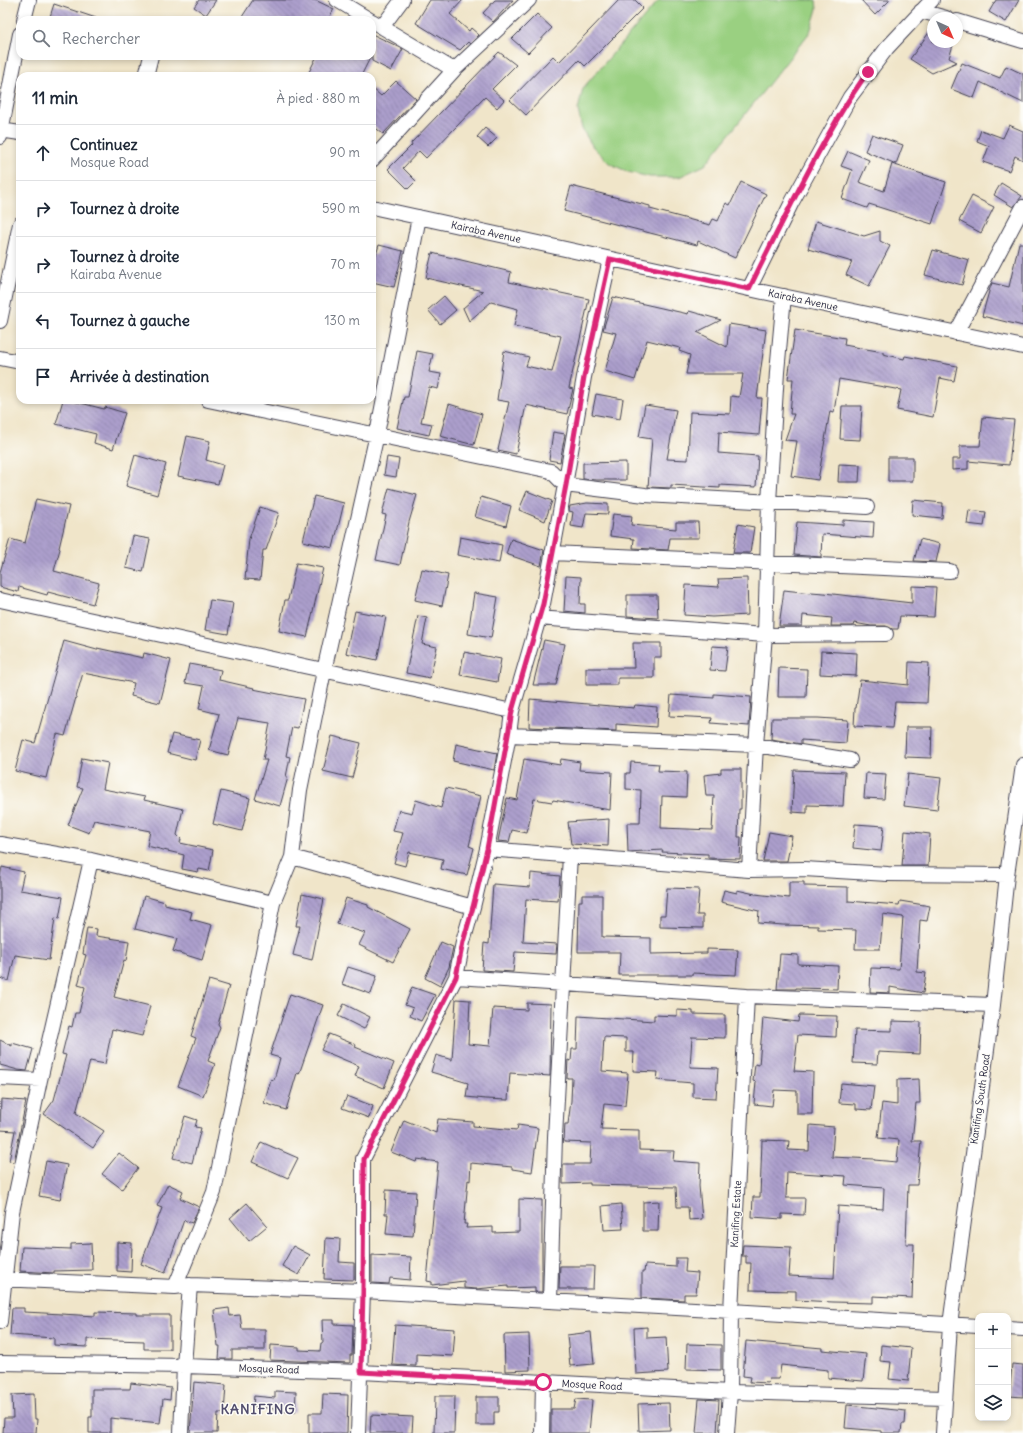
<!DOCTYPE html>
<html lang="fr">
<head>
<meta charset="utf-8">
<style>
	:root { --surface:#fff; --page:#f2f2f3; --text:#1f2937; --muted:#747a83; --line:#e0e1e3 }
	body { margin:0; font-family:Delius,sans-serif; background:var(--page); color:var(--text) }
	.controls { position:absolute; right:12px; bottom:12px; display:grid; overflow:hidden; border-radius:8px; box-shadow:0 2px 6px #0003 }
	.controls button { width:36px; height:36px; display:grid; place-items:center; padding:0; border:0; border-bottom:1px solid var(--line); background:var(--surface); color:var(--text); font:20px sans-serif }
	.compass { position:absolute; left:927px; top:12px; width:36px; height:36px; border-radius:50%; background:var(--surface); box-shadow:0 2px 6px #0003; rotate:136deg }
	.stop { position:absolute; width:12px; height:12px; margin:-9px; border:3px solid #db2777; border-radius:50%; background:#fff }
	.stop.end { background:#db2777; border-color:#fff; box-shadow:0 1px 4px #0008 }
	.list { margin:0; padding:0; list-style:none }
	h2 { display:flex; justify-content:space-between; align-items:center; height:52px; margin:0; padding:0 16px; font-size:17px }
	h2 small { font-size:13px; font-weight:400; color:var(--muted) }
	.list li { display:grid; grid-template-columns:26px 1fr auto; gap:12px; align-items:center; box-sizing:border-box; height:56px; padding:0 16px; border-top:1px solid var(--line) }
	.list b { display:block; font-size:15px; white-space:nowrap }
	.list p { margin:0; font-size:13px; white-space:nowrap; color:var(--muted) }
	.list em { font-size:13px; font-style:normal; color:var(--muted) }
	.icon { flex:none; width:22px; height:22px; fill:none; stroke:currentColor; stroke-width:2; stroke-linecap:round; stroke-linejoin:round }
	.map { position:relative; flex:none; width:1023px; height:1433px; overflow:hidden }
	.search { position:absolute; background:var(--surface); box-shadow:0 2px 6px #0003; left:16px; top:16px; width:360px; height:44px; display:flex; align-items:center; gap:10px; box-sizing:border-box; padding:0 14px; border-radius:12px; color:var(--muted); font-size:15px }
	.panel { position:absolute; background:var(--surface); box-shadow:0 2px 6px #0003; left:16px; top:72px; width:360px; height:332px; border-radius:12px }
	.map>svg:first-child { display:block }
</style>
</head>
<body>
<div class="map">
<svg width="1023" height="1433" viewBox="0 0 1023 1433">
	<defs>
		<pattern id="building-back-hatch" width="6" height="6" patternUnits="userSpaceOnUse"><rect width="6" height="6" fill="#ac9fcc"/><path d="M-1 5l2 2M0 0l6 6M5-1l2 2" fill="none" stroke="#8c81a7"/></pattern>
	</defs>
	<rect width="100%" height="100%" fill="#fdfcf7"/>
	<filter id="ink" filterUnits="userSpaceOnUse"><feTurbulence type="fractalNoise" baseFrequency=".025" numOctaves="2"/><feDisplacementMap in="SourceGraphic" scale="8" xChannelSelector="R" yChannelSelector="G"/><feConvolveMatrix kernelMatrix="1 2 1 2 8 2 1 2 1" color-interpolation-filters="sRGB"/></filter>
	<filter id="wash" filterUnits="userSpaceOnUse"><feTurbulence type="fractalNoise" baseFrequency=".012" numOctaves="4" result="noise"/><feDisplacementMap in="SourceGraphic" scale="16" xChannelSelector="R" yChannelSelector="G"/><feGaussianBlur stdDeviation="0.9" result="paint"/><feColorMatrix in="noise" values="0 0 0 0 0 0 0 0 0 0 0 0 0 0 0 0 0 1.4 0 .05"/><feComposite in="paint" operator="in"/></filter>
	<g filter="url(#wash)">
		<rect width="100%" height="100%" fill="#f0e5c9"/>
		<path fill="#9ad081" stroke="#5e795e" d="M659 0H816L817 9 810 32 705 165 679 177H650L628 172 609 163 593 147 582 129 578 110 583 88Z"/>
		<g id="blocks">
			<path fill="url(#building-back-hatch)" d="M199 0H216L206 15 194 7Z
				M253 0H315L334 9 328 20H240Z
				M430 0H463L450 14 469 31 471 28 479 35 470 44 468 42 460 50 416 23Z
				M495 0H513L493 22 483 13Z
				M619 0H635L643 8 585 66 579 60 526 115 510 100 553 56 559 62Z
				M861 0H890L875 15Z
				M996 0H1019L1006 22 989 12Z
				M54 4 96 18 95 20H49Z
				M537 14 552 28 528 53 512 39Z
				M933 27V42H954L949 58 957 62 932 73 910 59Z
				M372 34 403 49 391 71 372 61Z
				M499 52 516 65 492 89 504 100 497 108 485 97 426 158 419 151 403 168 416 181 408 189 388 169 412 145 411 143Z
				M317 56H371L361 76H307Z
				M962 63 1000 78 1006 66 1023 74V103L980 82 974 98 951 89Z
				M396 81 416 99 383 134 372 125V88L381 96Z
				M1009 125 1023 131V160L1015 156 1009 171 983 162 989 146 977 141 981 130 1003 138Z
				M485 128 497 138 488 147 477 137Z
				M872 134 903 145 896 164 865 151Z
				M848 151 869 160 859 182 884 191 892 164 946 182 932 224 869 204 867 208 842 199 852 170 841 166Z
				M741 182 766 194 735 258 698 241 697 245 564 211 571 186 650 206V209L710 225 713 219 718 221 726 203 730 205Z
				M1001 183 1022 196 1013 207 994 195Z
				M972 196 994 207 981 233 959 221Z
				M816 221 864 236 880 231V241L890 246 869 286 846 275 852 262 808 249Z
				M1019 243H1023V326L982 316 990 288 992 283 1009 287Z
				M379 245 403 251 394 287 372 282V254L376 255Z
				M933 250 969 260 962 285 925 275Z
				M432 253 511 272 509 282 589 299 569 388 573 389 567 414 526 405 516 454 498 450 509 402 497 400 504 351 529 357 526 366 552 372 561 336 514 326 518 309 491 302 469 321 463 308 483 291 426 278Z
				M444 296 456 310 440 324 428 310Z
				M613 297 688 314 689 311 721 320 697 332 727 347 729 324 766 330 757 398H762L759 435 719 432 718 453 758 456 756 487 720 485V488L671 485V488L648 487 652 439 639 437 645 405 676 410 667 459 688 460 690 412 730 414 731 396 739 397 743 374H686L690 355 679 351 680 348 647 340 635 380 605 371 616 333 603 330Z
				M795 330 845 338 844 345 883 352V354L904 359 905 356 957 366 954 381 940 378 933 417 897 410 901 390 839 379 834 412 830 411 818 480 791 476 797 441 785 440 794 414H790L793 379H788Z
				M417 351 433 354 429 372 441 374 438 389 429 387 421 422 432 424 429 435 397 428 404 397H408Z
				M596 394 623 399 620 419 592 414Z
				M63 400H69L104 409 105 407 125 413 113 449 94 443 96 434 56 424Z
				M449 404 482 414 474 445 440 436Z
				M842 406H862L860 440 840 439Z
				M983 417 1014 420 1009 465 968 461V469L952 470V459H960V446H980Z
				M553 432 565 434 560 462 549 460Z
				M187 436 210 441 206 460 223 465 218 484 178 476Z
				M135 455 166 464 157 495 126 486Z
				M387 457 399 459 396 477 384 475Z
				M888 457H913V481H888Z
				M626 462V480H596L583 479V463Z
				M839 464 860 465 859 482H838Z
				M389 488 417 495 409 522 400 565 376 560 386 515 382 514Z
				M527 491 552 501 545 521 519 510Z
				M314 496 344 503 333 548 303 541Z
				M481 497 511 506 506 526 475 517Z
				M36 499 69 506 59 548 60 549 54 571 99 583 93 604 48 592 47 595 19 587 18 592 0 587V572L10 539 25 543Z
				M913 500 943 503 942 518 912 515Z
				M587 503 608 504V514L586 513 583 528 571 526 573 512 569 511 570 506Z
				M260 507 279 513 266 550H263L260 580 245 579 249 539Z
				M969 510 986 512 984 526 967 524Z
				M613 514 632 516 631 525 676 529V522H698L699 538H670L668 550 633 548 634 539 610 536Z
				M843 520 874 522 873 538 822 534 821 557 794 555 797 522 843 525Z
				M738 524 754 527 750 553H733Z
				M133 536 150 539 143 572 126 568Z
				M460 537 502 545 499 563 457 555Z
				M511 539 544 550 541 566 506 554Z
				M920 539 940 544 936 562 914 561Z
				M296 563 323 568 307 637 279 631 285 600H288Z
				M422 569 448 575 442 606 415 600Z
				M566 576 581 577 580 604H585V613L564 611Z
				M747 578 748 615 712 617 684 615 686 585 719 587 718 579Z
				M912 586 936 587 934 617 900 616 898 629H892L886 626H871L854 623 853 626H831L832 618 803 615 802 626H779L784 590 811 593V592L824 593 912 603Z
				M474 593 498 597 491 638 468 634Z
				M627 595H657L658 618 627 616Z
				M210 600 233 603 228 634 205 630Z
				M355 611 386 617 377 660 346 653Z
				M418 616 427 618 422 644 437 647 430 678 406 673Z
				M544 640 565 644 556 685H533Z
				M64 641 97 650V648L143 658 144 653 171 660 160 703 131 696 134 683 83 673 65 736 57 734 46 778 15 771 23 740 35 743Z
				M633 643H661V657H654V678H618V685H586V668H634Z
				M712 646 728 647 725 671 710 670Z
				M821 651 857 653 856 676 820 674Z
				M464 652 501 659 497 682 460 675Z
				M909 662 929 663 927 703 895 702 892 728 854 726 855 708H856L860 680 908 685Z
				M189 664 221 670 219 680 254 688 253 689 304 699 298 728 292 727 286 756 290 757 286 777H288L280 806 255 799 267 760H263L270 723 238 718 228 755 209 750 219 714 199 709 204 686 185 683Z
				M779 668 807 669 806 697H778Z
				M714 694 751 697 749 726 711 723 712 718 669 716 671 695 714 698Z
				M530 699 634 708 635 705 657 707 656 727 616 724V731L529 727Z
				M772 718H818L848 720 846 743 801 740V744L771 739Z
				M906 727H932L931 758 905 757Z
				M172 734 200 740 195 760 167 753Z
				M332 736 361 743 352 778 323 771Z
				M456 744 497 753 494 770 453 761Z
				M82 758 108 763 103 789 145 797 144 800 183 809 177 835 181 839 180 843 213 850 209 871 199 869 198 872 182 869 184 855 147 846 150 831 94 820 89 833 68 825 83 788 77 787Z
				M524 759 560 765 561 759 580 762 579 770 612 772 610 810 553 800 552 802 534 799 527 833 512 830 509 842 498 841 507 798 517 800Z
				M631 762 659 764 658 771 687 772 686 797 662 796 661 828 712 830 714 796H706L704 775 721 773V769H741V809H739L738 837H741L740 859 708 858V854L662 852 663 850 628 852 627 823H640L641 790 626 789V773H630Z
				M794 770 845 772 843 806 807 805V813L792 812Z
				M866 773 886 774 884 799 864 798Z
				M908 774 941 778 937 810 904 806Z
				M446 788 481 796 469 846 474 848 467 875 441 869 443 859 409 852 405 866 394 863 403 833 393 831 399 810 412 813 416 800 441 808Z
				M221 791 250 798 242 831 213 824Z
				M609 819 608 846 571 844 568 822Z
				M855 824 884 826 881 851 853 848Z
				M905 831 930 834 928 866H902Z
				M769 832 792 836 787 861H763Z
				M2 867 24 872 20 890 63 897 59 919 55 918 49 960 15 955 9 981 0 978V876Z
				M531 873 560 876 558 901 526 899 523 942 557 944 556 954 515 952 513 972 482 970 484 943 489 944 493 884 530 887Z
				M789 882H804V886L848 887V901L899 905 900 901 930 906 927 921 920 920 917 972 926 973 923 993 890 987V993L870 992 871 968 899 969 903 917 883 914 880 949H855L856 930 818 929V926L783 925 758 923 759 911 721 902 724 890 737 893V890L755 894 789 898Z
				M667 888 699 889 697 915H703V928L660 927V915H665Z
				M302 894 324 899 312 960 293 955 300 926H296Z
				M582 895H602V937L651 938V954L707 953V949L738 950 736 975 692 973V975H619L620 952H578L579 901H582Z
				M144 896 165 902V905L192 912 190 919 212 925 202 960 173 951 177 939 135 929Z
				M346 898 368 905V907L410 929 393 962 359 945 365 933 337 924Z
				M87 928 97 929 96 936 129 941 126 961 124 960 114 997 150 1006 142 1036 112 1029 105 1064 90 1061 76 1113 104 1131 93 1148 44 1114 54 1100 66 1055 62 1054 69 1026 72 1027 75 1013H79L85 987 78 985 86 955 83 954Z
				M441 942 453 947 449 967 440 986 425 978Z
				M780 954 798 955V964L838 966 837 989 796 988V989H777Z
				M348 967 377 976 371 994 342 984Z
				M209 980 229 986 218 1024 220 1027 208 1061 215 1064 203 1096 178 1086 196 1038 191 1036Z
				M412 987 435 995 421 1021 410 1016 413 1008 405 1005Z
				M290 994 323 1005 299 1074 297 1073 286 1110 264 1103 271 1079 274 1080 280 1058 270 1055Z
				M456 999 470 1000 468 1044 490 1046 493 1008 527 1010V1003L551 1004 550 1076 510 1073 508 1100 486 1099 466 1097 468 1083 431 1072 436 1055 452 1060Z
				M344 1004 370 1017 364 1029 338 1016Z
				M677 1010 693 1011V1014L725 1015V1038L692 1037 690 1067 718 1068 716 1098 693 1097V1083L657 1080 658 1072 633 1071 634 1052H626V1038L604 1037 602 1071 628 1073 625 1106 604 1104 601 1129 639 1130V1150L674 1151 673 1161 700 1163 699 1186 702 1219 689 1220 688 1207H677L676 1187 590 1185V1183L563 1184V1164H590L591 1143 564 1142 565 1124H568L571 1101 572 1078H567L568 1060 571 1061 572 1049H577L578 1016 654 1021V1015L677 1016Z
				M799 1015 837 1016 836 1037 798 1035 794 1071 813 1072 812 1114H797V1091L774 1090 772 1106 754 1104 756 1082 753 1081 755 1064 759 1065 763 1018 798 1022Z
				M892 1021 921 1022 920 1054 878 1052 877 1064 853 1063 855 1030 892 1031Z
				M329 1034 356 1045 355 1047 394 1063 384 1088 355 1076 359 1066 321 1050Z
				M0 1040 12 1046V1043L33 1049 27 1071 18 1070 0 1065Z
				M919 1079 920 1103H916L912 1141H921L917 1185H908L906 1244H914L912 1298 873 1296V1303L833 1302 796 1300V1291L750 1290 751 1263H746V1256H742L743 1245 791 1247 789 1276 834 1278 838 1206 883 1209 884 1188 845 1185 846 1176 787 1172 786 1198H805L804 1215 782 1214V1219L752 1217 753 1197H760L762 1140 789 1141 788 1150 809 1151 810 1125 834 1127 832 1157 874 1159V1160L897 1162 899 1140 878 1138 882 1103 897 1105V1080Z
				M841 1083 874 1086 871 1110 856 1109V1104L839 1103Z
				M347 1096 373 1106 369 1118 342 1108Z
				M1 1099 26 1101 14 1162 9 1161 15 1131 0 1130Z
				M185 1116 197 1120 195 1127 201 1128 192 1163 173 1158Z
				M438 1119 473 1122V1126L517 1130 518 1125 538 1128 532 1172 512 1169V1167L471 1163 470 1181 468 1180 464 1224H467L466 1228 493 1227V1233L519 1232V1199L542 1200V1292H535V1287L508 1288V1286L476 1289 464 1288V1281L432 1285V1282L427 1281 438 1162 417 1159 416 1162 391 1152 404 1120 436 1133Z
				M261 1142 298 1158 288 1178 252 1162Z
				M119 1153 138 1168 122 1189 102 1174Z
				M46 1161 67 1165 60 1200 39 1196Z
				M168 1184 183 1191 180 1198 199 1207 192 1223 184 1220 165 1273 141 1264 162 1208 157 1206Z
				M386 1190 416 1192 413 1236 386 1234 388 1214H385Z
				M659 1201 658 1231H643V1202Z
				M247 1203 267 1226 249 1241 230 1218Z
				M621 1204 623 1229 604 1230 602 1206Z
				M326 1238 340 1239 339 1262 354 1263V1280L324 1279Z
				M117 1242 132 1243 131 1272 117 1271Z
				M91 1243 92 1270 54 1271V1273L20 1271 22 1247 71 1249V1244Z
				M293 1246 310 1255 299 1275 282 1266Z
				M372 1255 411 1257 410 1280 390 1278 389 1284 372 1283Z
				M676 1258H686L685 1272 698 1273 696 1294H684V1300L642 1298V1272H644L645 1265 676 1267Z
				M560 1266H594L593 1289H559Z
				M12 1308H24V1312L44 1313 95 1316V1312L137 1313V1315H170V1349H144V1341L87 1339V1347L54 1345V1338L10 1335Z
				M229 1308 230 1316 240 1315 242 1329H265V1350H232V1359H219L220 1346H218L214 1310Z
				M322 1320H334V1324L353 1325 352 1355H350V1363L270 1360 271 1345 299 1347V1350L320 1351 321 1343H323Z
				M395 1325 455 1329 453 1356 416 1354V1366L392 1365Z
				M647 1327V1338L666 1337 668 1372 636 1374 634 1328Z
				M591 1332 594 1364 570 1366 567 1335Z
				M529 1334 530 1370 505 1371 504 1335Z
				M746 1341 822 1348V1350L866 1354 863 1381 828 1378V1370L781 1365 779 1379H769L768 1383 750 1382 751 1377 743 1376Z
				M687 1344 721 1345V1370L686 1369Z
				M881 1345 911 1348 908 1381 889 1379 891 1362 880 1361Z
				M1012 1364 1023 1365V1397L1009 1396Z
				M194 1382 226 1385 224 1413H218L217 1433H190Z
				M131 1383 171 1388 170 1400 163 1399 160 1423 110 1418V1433H89V1417H92V1389H130Z
				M275 1391 296 1392 295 1412 274 1411V1409L253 1406 254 1396 275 1398Z
				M34 1394 35 1419H37L36 1433H3L4 1418H13L12 1395Z
				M323 1394 348 1395 347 1433H309V1413H322Z
				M435 1396H455L454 1433H434Z
				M476 1397H499V1412H494V1425H476Z
				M576 1399 592 1400 589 1433H551V1409H574Z
				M699 1399 719 1400 717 1433H696Z
				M669 1403 670 1430 639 1431 638 1404Z
				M847 1405 906 1411 905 1424H902L901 1433H881V1431L845 1428Z
				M371 1415 413 1417 412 1433H370Z"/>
		</g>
	</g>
	<g filter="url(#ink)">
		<use href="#blocks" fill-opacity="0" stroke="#413f50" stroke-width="1"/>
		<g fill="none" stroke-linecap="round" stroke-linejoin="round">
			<g stroke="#413f50" stroke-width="16">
				<path id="minor" d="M337 0 370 20
					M921 11 946 18
					M24 20 29 0
					M372 21 454 70
					M957 21 1023 41
					M382 27 402 0
					M146 76 151 56
					M0 130 20 133
					M0 137 20 34
					M372 160 454 70 529 0
					M372 207 749 289 1023 347
					M749 289 792 202 850 97 887 48 932 0
					M0 321 20 224
					M956 333 1023 207
					M0 358 20 362
					M208 400 551 471 565 485 645 495 867 507
					M552 553 950 571
					M0 600 512 711
					M538 618 765 635 886 634
					M509 735 756 745 850 760
					M0 844 91 860 273 903
					M487 849 749 870 804 869 888 874 1007 875
					M292 857 473 907
					M749 870 756 745 765 635 769 502 777 372 784 296
					M456 977 747 996 993 1005
					M0 1078 40 1080
					M0 1279 175 1287 190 1285 363 1291 731 1311 978 1326
					M175 1287 214 1192 273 903 292 857 300 790 324 671 377 434 419 217
					M550 1301 555 1137 570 855
					M0 1322 12 1212 40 1080 91 860
					M1008 1328 1023 1329
					M0 1363 184 1366 361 1372 730 1392 945 1398
					M181 1433 184 1366 190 1285
					M358 1433 363 1291V1159L456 977 463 942 473 907 487 849 509 735 512 711 543 604 565 485 584 377 610 259
					M542 1433 543 1382
					M727 1433 730 1392 731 1311 747 996
					M943 1433 950 1325 993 1005 1007 875 1023 765"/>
			</g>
			<use href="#minor" stroke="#fff" stroke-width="14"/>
		</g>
	</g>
	<g fill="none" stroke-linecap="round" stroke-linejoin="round" filter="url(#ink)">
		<path stroke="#db2777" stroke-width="5" d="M543 1382 361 1372 363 1291 364 1159 456 977 463 942 473 907 487 849 508 735 512 711 543 604 566 485 584 377 610 259 749 289C771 244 793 200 817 155 833 126 848 99 868 72"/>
	</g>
	<g text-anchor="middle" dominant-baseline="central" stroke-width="3" stroke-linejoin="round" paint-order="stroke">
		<g font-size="10" fill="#22223b" stroke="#fdfcf7">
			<text transform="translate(486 232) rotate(12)">Kairaba Avenue</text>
			<text transform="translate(803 300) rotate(12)">Kairaba Avenue</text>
			<text transform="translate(980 1099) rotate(-82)">Kanifing South Road</text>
			<text transform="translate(736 1214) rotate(-87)">Kanifing Estate</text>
			<text transform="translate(269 1369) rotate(2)">Mosque Road</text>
			<text transform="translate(592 1385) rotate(3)">Mosque Road</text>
		</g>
		<g font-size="14" font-weight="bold" letter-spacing="1" fill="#524e6e" stroke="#fdfcf7">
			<text x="258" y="1409">KANIFING</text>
		</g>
	</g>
</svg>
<div class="controls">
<button>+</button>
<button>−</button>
<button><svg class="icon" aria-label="layers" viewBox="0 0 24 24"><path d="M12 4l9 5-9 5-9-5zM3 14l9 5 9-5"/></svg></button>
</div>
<svg class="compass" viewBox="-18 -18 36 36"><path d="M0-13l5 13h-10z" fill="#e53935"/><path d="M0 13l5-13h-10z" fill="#747a83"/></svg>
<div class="stop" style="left:543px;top:1382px"></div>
<div class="stop end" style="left:868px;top:72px"></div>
<div class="search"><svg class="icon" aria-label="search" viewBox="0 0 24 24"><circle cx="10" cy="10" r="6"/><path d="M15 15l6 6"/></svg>Rechercher</div>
<section class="panel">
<h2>11 min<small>À pied · 880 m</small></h2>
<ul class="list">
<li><svg class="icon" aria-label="ahead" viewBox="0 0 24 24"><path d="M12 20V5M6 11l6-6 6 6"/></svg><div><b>Continuez</b><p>Mosque Road</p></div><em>90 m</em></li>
<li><svg class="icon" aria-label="right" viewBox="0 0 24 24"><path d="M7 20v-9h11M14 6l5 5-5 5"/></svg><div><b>Tournez à droite</b></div><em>590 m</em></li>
<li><svg class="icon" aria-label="right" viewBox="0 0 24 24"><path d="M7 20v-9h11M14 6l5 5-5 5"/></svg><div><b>Tournez à droite</b><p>Kairaba Avenue</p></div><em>70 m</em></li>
<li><svg class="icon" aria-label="left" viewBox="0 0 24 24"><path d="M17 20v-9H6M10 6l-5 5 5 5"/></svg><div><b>Tournez à gauche</b></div><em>130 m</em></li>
<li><svg class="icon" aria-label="arrive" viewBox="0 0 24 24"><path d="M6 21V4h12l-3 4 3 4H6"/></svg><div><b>Arrivée à destination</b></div></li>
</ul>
</section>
</div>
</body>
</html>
